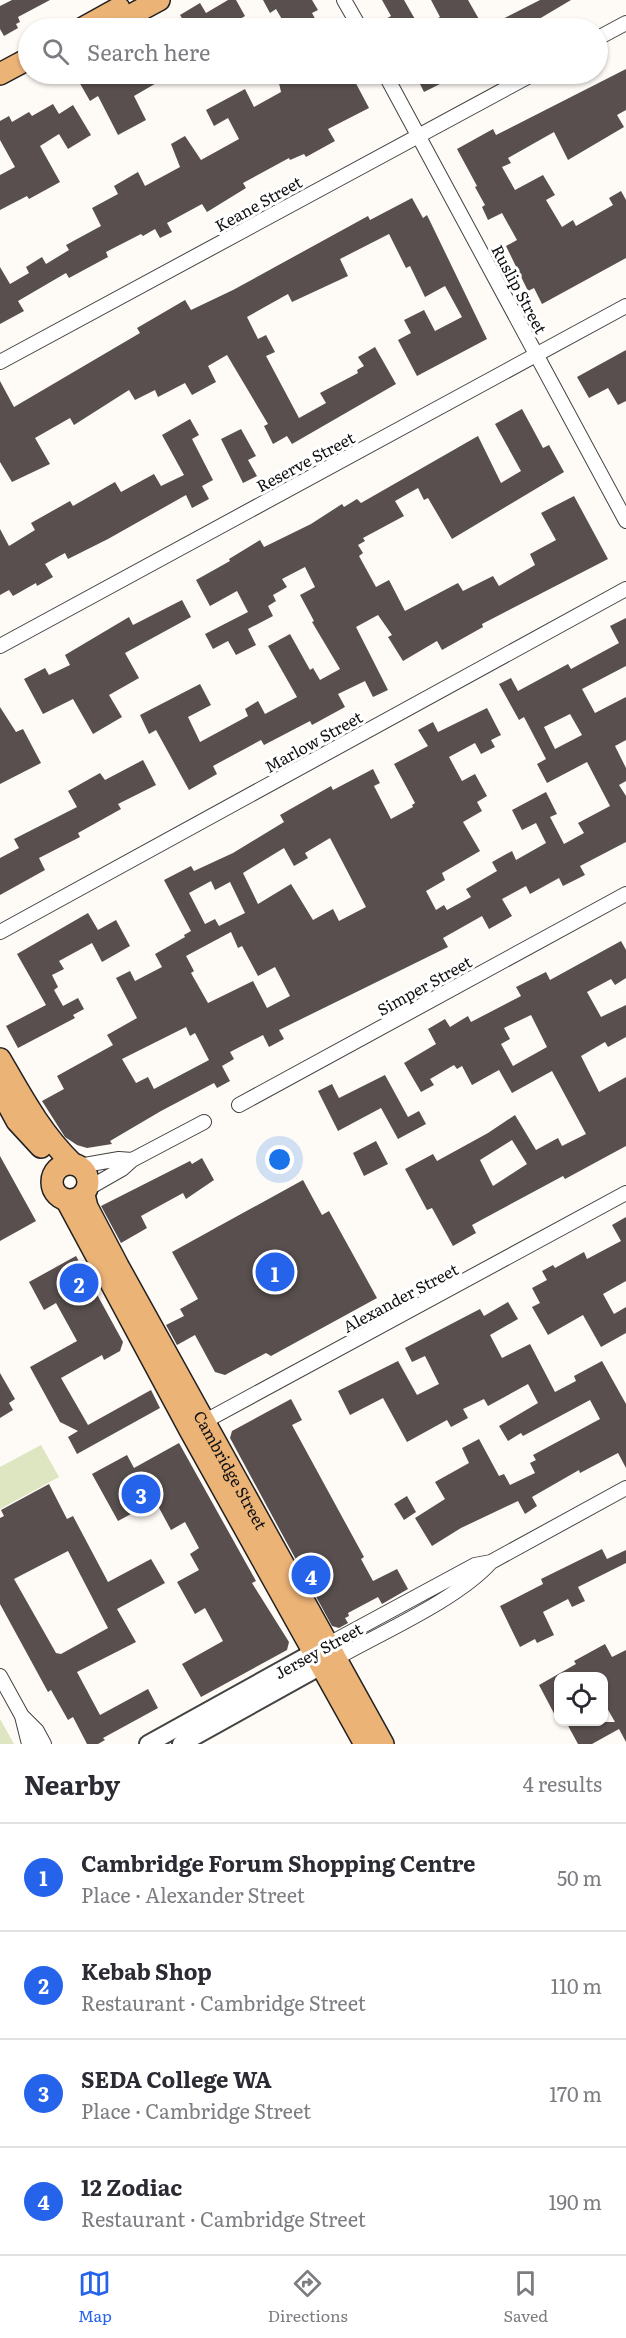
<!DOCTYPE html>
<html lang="en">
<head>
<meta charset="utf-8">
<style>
	:root { --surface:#fff; --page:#f2f2f3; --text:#2b2b33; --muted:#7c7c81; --line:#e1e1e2; --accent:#2563eb }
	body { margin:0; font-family:Literata,serif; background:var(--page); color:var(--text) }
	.controls { position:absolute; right:18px; bottom:18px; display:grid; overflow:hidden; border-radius:12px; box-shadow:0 2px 4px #0004 }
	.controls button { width:54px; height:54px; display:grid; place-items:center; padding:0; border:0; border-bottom:2px solid var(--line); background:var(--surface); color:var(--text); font:30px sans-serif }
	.you { position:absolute; left:280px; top:1160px; width:21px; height:21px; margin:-15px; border:4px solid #fff; border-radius:50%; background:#1a73e8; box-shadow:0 0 0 9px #1a73e833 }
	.badge { display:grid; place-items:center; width:39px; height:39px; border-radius:50%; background:var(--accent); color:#fff; font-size:20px; font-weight:700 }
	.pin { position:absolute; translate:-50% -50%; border:3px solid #fff; box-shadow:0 2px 6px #0006 }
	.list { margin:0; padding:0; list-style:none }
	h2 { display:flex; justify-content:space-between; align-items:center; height:78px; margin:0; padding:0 24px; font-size:26px }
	h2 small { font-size:20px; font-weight:400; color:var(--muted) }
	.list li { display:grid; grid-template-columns:39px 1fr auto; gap:18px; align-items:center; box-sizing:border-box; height:108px; padding:0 24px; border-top:2px solid var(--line) }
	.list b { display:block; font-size:22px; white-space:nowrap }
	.list p { margin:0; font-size:20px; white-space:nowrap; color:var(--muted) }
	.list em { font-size:20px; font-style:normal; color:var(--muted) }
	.icon { flex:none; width:33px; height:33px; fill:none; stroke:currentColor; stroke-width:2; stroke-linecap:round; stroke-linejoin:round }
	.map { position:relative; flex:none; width:626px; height:1744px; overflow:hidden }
	.search { position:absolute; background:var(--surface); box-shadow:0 2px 4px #0004; left:18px; right:18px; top:18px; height:66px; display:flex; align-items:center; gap:15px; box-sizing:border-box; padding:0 21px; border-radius:33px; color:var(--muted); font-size:22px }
	.sheet { height:510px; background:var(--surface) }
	nav { display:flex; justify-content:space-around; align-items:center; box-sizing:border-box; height:84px; border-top:2px solid var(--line); background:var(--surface); font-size:16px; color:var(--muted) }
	nav a { display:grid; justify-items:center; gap:3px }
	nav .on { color:var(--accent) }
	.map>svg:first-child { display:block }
</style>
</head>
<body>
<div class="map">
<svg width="626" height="1744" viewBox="0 0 626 1744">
	<rect width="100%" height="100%" fill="#fefaf5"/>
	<path fill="#dde6c0" d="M41 1445 59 1477 0 1509V1467Z
		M0 1719 14 1744H0Z"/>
	<path fill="#584f4e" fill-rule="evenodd" d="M12 0H50L18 17 20 22 16 24 18 28 4 36 0 29V6Z
		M228 0H236L245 16 225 28H188L180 15 200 3 206 13Z
		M263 0H312L318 10 312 13 320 28H287L276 9 270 13Z
		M382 0H404L420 28 440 17 431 0H468L484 28H389L384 20 391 16Z
		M540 0H571L539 19 541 23 531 28H485Z
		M626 69V110L617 115 624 127 568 160 554 132 508 158 511 163 502 167 515 190 543 175 555 195 546 200 562 227 573 220 576 226 613 205 609 198 621 191 626 200V258L542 304 534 288 528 291 506 246 517 240 502 213 488 220 482 207 485 205 475 187 477 186 457 149 493 129 496 135Z
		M89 74H172L134 96 146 120 118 135 98 96 90 101 78 80Z
		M297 74H351L369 108 328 129 335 141 306 157 304 154 290 160 289 158 243 183 246 188 207 212 202 204 167 223 172 232 160 238 155 229 143 236 141 234 106 252 108 257 69 278 66 273 18 301 24 311 0 324V267L10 284 29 273 26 267 42 257 46 264 69 250 66 245 101 226 92 208 118 194 114 186 138 172 145 186 180 167 171 144 185 136 201 160 239 139 228 118 214 126 206 110 245 89 254 107 281 92 279 83Z
		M415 74H460L424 92Z
		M53 104 59 114 73 105 91 135 68 149 59 134 40 146 60 182 29 199 27 196 0 210V175L15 167 0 140V121L9 116 12 122 29 112 32 116Z
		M412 198 423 218 427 215 487 339 417 376 398 340 411 333 404 320 424 310 435 331 462 317 445 286 425 297 410 266 406 268 389 234 340 259 348 276 292 302 288 294 247 317 258 339 266 335 275 352 266 356 299 418 326 403 320 393 358 373 357 370 364 366 358 357 375 347 396 384 292 444 287 436 273 444 264 426 268 424 227 355 208 366 216 382 192 395 185 383 158 397 155 390 135 400 129 390 74 425 70 418 35 438 50 464 12 482 0 462V381L14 407 140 333 137 328 185 300 191 310 233 290 368 216 370 220Z
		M626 350V401L618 405 608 388 589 398 577 377Z
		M522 409 543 448 549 445 564 472 452 539 428 498 424 500 418 488 395 501 404 516 363 538 365 541 358 545 363 553 359 556 376 587 389 580 405 611 458 583 463 591 493 576 499 586 535 565 530 554 556 540 541 513 574 496 608 559 482 624 483 627 442 650 437 641 403 661 388 637 392 635 378 615 356 627 388 690 373 697 365 681 338 694 345 707 312 725 310 721 264 745 261 740 213 766 217 774 189 790 156 730 149 734 140 715 200 684 211 705 188 717 200 742 248 716 245 709 258 701 265 714 297 697 268 646 290 634 310 670 313 668 320 680 340 669 312 622 314 621 300 595 315 587 305 567 282 579 287 587 273 595 276 601 268 606 273 616 248 629 256 645 236 655 228 641 213 649 205 634 248 612 237 591 210 606 196 580 230 561 229 559 260 540 264 547 311 524 342 504 344 507 357 499 361 503 478 436 501 483 521 471 495 424Z
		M190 419 199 435 192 439 213 480 202 486 209 499 192 508 186 495 108 539 68 559 65 553 45 564 53 577 37 586 36 583 13 596 9 590 0 595V529L9 546 35 530 31 523 70 501 73 506 115 482 121 492 154 474 161 486 184 475 162 435Z
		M241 429 256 456 248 460 257 476 243 483 221 439Z
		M182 600 191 617 125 653 139 678 109 695 122 717 93 734 73 699 43 714 24 679 45 668 49 675 70 665 65 655 129 617 133 625Z
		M626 618V666L582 689 595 713 626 697V740L615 746 626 768V781L619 785 626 796V842L580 866 585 875 563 886 559 878 530 894 526 886 502 899 512 916 489 929 482 916 443 938 448 947 279 1030 284 1039 269 1047 263 1035 230 1052 234 1059 222 1066 230 1081 217 1088 214 1083 161 1111 110 1141 112 1144 87 1148 77 1145 65 1137 42 1101 64 1089 57 1076 113 1045 107 1035 137 1018 116 978 130 971 135 981 162 967 155 954 185 937 184 935 191 931 164 880 191 866 194 871 233 853 284 822 280 815 331 786 333 790 373 769 380 783 374 786 391 819 413 807 412 805 415 803 394 764 428 746 418 730 433 722 438 732 487 708 501 735 491 740 495 747 481 754 475 743 449 757 462 781 475 774 487 796 477 802 482 811 463 822 480 851 442 873 445 880 426 891 436 910 444 905 447 910 471 897 466 889 497 871 492 862 512 851 516 860 546 843 536 823 522 830 512 810 546 792 557 814 550 817 564 844 584 833 578 823 610 806 587 762 547 783 537 764 546 759 524 717 519 720 499 684 511 678 518 691 568 664 571 669 619 643 610 626ZM570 714 582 735 555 749 544 727ZM330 838 366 907 339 921 333 909 313 920 291 884 258 904 243 873 284 848 294 866 308 858 305 853ZM211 881 215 890 230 882 245 913 219 926 215 919 205 924 189 893ZM231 932 238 948 242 946 258 976 275 967 290 996 267 1008 253 981 208 1003 191 973 194 971 186 956ZM186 1027 190 1036 195 1033 209 1060 154 1089 148 1077 136 1083 122 1059Z
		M0 707 16 732 23 729 41 763 0 784Z
		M143 760 156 785 118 804 121 809 78 833 80 837 39 858 45 870 0 895V858L19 848 14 839 77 807 68 791 100 773 105 780Z
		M88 913 98 930 116 920 130 946 102 962 92 943 59 961 64 969 52 975 58 987 54 990 63 1006 78 998 84 1009 73 1015 75 1018 18 1048 6 1026 46 1005 17 954Z
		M621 941 626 950V978L615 985 611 979 587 992 601 1017 626 1005V1037L608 1047 605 1042 581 1056 599 1092 626 1077V1146L565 1179 563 1176 472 1225 476 1233 453 1246 432 1208 427 1210 405 1169 433 1154 437 1161 488 1133 515 1115 536 1150 558 1138 562 1146 586 1134 552 1071 512 1093 499 1070 472 1085 462 1066 457 1069 454 1065 430 1079 434 1085 421 1092 404 1063 436 1044 428 1029 445 1019 450 1027 468 1016 471 1022 521 996 516 987 546 972 550 980ZM531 1015 547 1047 513 1066 501 1044 510 1039 504 1028ZM512 1140 527 1164 493 1186 480 1160Z
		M385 1075 408 1117 419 1111 426 1124 398 1139 381 1108 338 1131 318 1091 332 1084 339 1098Z
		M376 1141 388 1164 364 1176 353 1153Z
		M0 1156 36 1221 0 1241Z
		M202 1158 214 1180 186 1199 183 1193 141 1216 147 1228 121 1243 101 1206 190 1161 192 1164Z
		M303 1180 322 1215 329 1211 377 1298 271 1356 266 1353 225 1375 215 1372 195 1335 177 1345 166 1325 184 1316 180 1309 198 1299 172 1252Z
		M626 1217V1281L603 1294 614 1314 626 1307V1333L601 1347 583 1315 548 1335 532 1307 540 1303 532 1288 547 1280 542 1271 553 1265 555 1268 584 1252 587 1259 621 1241 612 1225Z
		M76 1256 123 1342 120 1351 104 1360 102 1355 61 1378 88 1425 151 1390 160 1408 77 1454 68 1437 78 1431 60 1422 30 1367 77 1341 56 1303 44 1310 29 1282Z
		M508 1302 518 1319 490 1335 502 1358 530 1344 555 1392 576 1381 574 1376 602 1361 626 1404V1468L618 1453 580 1473 579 1470 532 1497 537 1506 525 1514 518 1501 461 1528 432 1546 415 1518 445 1499 435 1482 469 1463 462 1448 479 1439 499 1476 504 1474 510 1485 535 1473 530 1463 536 1460 533 1455 600 1419 590 1400 523 1436 521 1433 508 1441 499 1426 538 1403 528 1384 488 1406 484 1399 463 1409 468 1418 451 1427 447 1420 407 1442 383 1398 350 1415 338 1391 398 1361 417 1395 439 1384 425 1356 412 1362 405 1348 480 1309 484 1316Z
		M0 1373 15 1399 9 1403 13 1410 0 1418Z
		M291 1399 302 1420 292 1425 364 1557 361 1559 373 1581 397 1569 408 1589 382 1604 378 1597 348 1613 349 1616 345 1618 348 1623 339 1628 332 1626 230 1438 232 1431Z
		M179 1443 256 1581 252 1583 289 1642 287 1650 201 1697 182 1664 223 1641 205 1608 195 1614 177 1582 199 1570 190 1554 199 1548 185 1522 171 1530 158 1506 147 1512 144 1507 118 1521 92 1474 127 1455 134 1468Z
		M49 1484 67 1519 73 1516 108 1582 151 1559 165 1583 117 1609 136 1642 77 1672 100 1715 148 1689 158 1708 103 1738 105 1740 98 1744H87L73 1717 68 1720 51 1690 48 1692 0 1604V1518L4 1516 1 1510ZM68 1551 108 1628 61 1654 56 1653 14 1579Z
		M407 1496 416 1512 404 1520 394 1504Z
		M602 1549 607 1559 626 1550V1563L578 1587 585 1601 572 1607 568 1599 543 1612 554 1635 537 1643 535 1639 520 1647 500 1606 543 1584 541 1579Z
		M605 1644 612 1657 626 1650V1742L619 1729 592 1744H578L566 1722H615L603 1701V1677H558V1721L539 1685 576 1664 574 1661Z"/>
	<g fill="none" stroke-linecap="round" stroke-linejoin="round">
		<g stroke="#434343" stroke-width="16">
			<path id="minor" d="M344 0 360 28
				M598 38 626 23
				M385 74 626 521
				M0 362 533 74
				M0 646 626 306
				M0 932 626 589
				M239 1105 626 894
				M79 1166 119 1159 132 1160
				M87 1189 122 1169 132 1160 204 1122
				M198 1425 626 1193
				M327 1645 475 1565 491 1562 626 1488
				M335 1659C380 1633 457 1600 491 1562
				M0 1676 22 1716 37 1731 44 1744
				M22 1716 29 1744"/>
		</g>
		<g stroke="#434343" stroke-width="20">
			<path id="tertiary" d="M148 1744 323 1647
				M181 1744 332 1660"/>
		</g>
		<g stroke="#212121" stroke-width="24">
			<g id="primary">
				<path d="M83 28 119 8"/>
				<path d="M107 28 159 0"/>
				<path d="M0 74 28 59"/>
				<path d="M0 1059C22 1097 41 1133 73 1164"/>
				<path d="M0 1090 17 1121 41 1147"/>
				<circle cx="70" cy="1182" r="18"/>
				<path id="s1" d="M84 1195 87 1207 118 1266 383 1744"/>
				<path d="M67 1201 190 1430 365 1744"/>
			</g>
		</g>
		<use href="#minor" stroke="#fff" stroke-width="14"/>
		<use href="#tertiary" stroke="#fff" stroke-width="16"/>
		<use href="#primary" stroke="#ecb377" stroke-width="21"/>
	</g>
	<g text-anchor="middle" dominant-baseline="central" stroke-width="6" stroke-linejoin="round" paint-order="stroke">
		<g font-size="16" fill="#101010" stroke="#fff">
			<text transform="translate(258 203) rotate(-29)">Keane Street</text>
			<text transform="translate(520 289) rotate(62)">Ruslip Street</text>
			<text transform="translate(305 461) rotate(-28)">Reserve Street</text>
			<text transform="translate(313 741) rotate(-29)">Marlow Street</text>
			<text transform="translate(424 985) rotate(-29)">Simper Street</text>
			<text transform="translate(400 1297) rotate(-28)">Alexander Street</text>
			<text stroke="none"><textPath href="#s1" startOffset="312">Cambridge Street</textPath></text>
			<text transform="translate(318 1650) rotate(-29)">Jersey Street</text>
		</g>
	</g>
</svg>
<div class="controls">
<button><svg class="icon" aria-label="locate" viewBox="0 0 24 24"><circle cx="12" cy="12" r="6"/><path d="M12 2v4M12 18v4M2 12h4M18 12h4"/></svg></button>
</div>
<div class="you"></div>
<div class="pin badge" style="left:275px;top:1272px">1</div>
<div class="pin badge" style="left:79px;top:1283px">2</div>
<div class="pin badge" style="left:141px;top:1494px">3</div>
<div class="pin badge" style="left:311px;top:1575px">4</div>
<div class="search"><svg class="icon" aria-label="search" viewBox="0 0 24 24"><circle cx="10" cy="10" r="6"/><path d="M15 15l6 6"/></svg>Search here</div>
</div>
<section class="sheet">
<h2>Nearby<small>4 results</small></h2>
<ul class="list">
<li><span class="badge">1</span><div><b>Cambridge Forum Shopping Centre</b><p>Place · Alexander Street</p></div><em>50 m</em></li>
<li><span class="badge">2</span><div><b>Kebab Shop</b><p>Restaurant · Cambridge Street</p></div><em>110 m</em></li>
<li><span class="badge">3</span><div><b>SEDA College WA</b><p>Place · Cambridge Street</p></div><em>170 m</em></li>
<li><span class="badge">4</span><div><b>12 Zodiac</b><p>Restaurant · Cambridge Street</p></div><em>190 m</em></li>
</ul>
</section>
<nav>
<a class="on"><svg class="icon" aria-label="map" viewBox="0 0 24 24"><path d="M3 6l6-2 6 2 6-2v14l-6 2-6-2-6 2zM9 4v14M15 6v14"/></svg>Map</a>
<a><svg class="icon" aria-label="directions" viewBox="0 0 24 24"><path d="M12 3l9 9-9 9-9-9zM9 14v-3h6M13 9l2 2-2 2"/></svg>Directions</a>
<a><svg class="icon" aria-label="saved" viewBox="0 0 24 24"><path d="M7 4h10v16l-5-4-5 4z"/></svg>Saved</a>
</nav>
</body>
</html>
